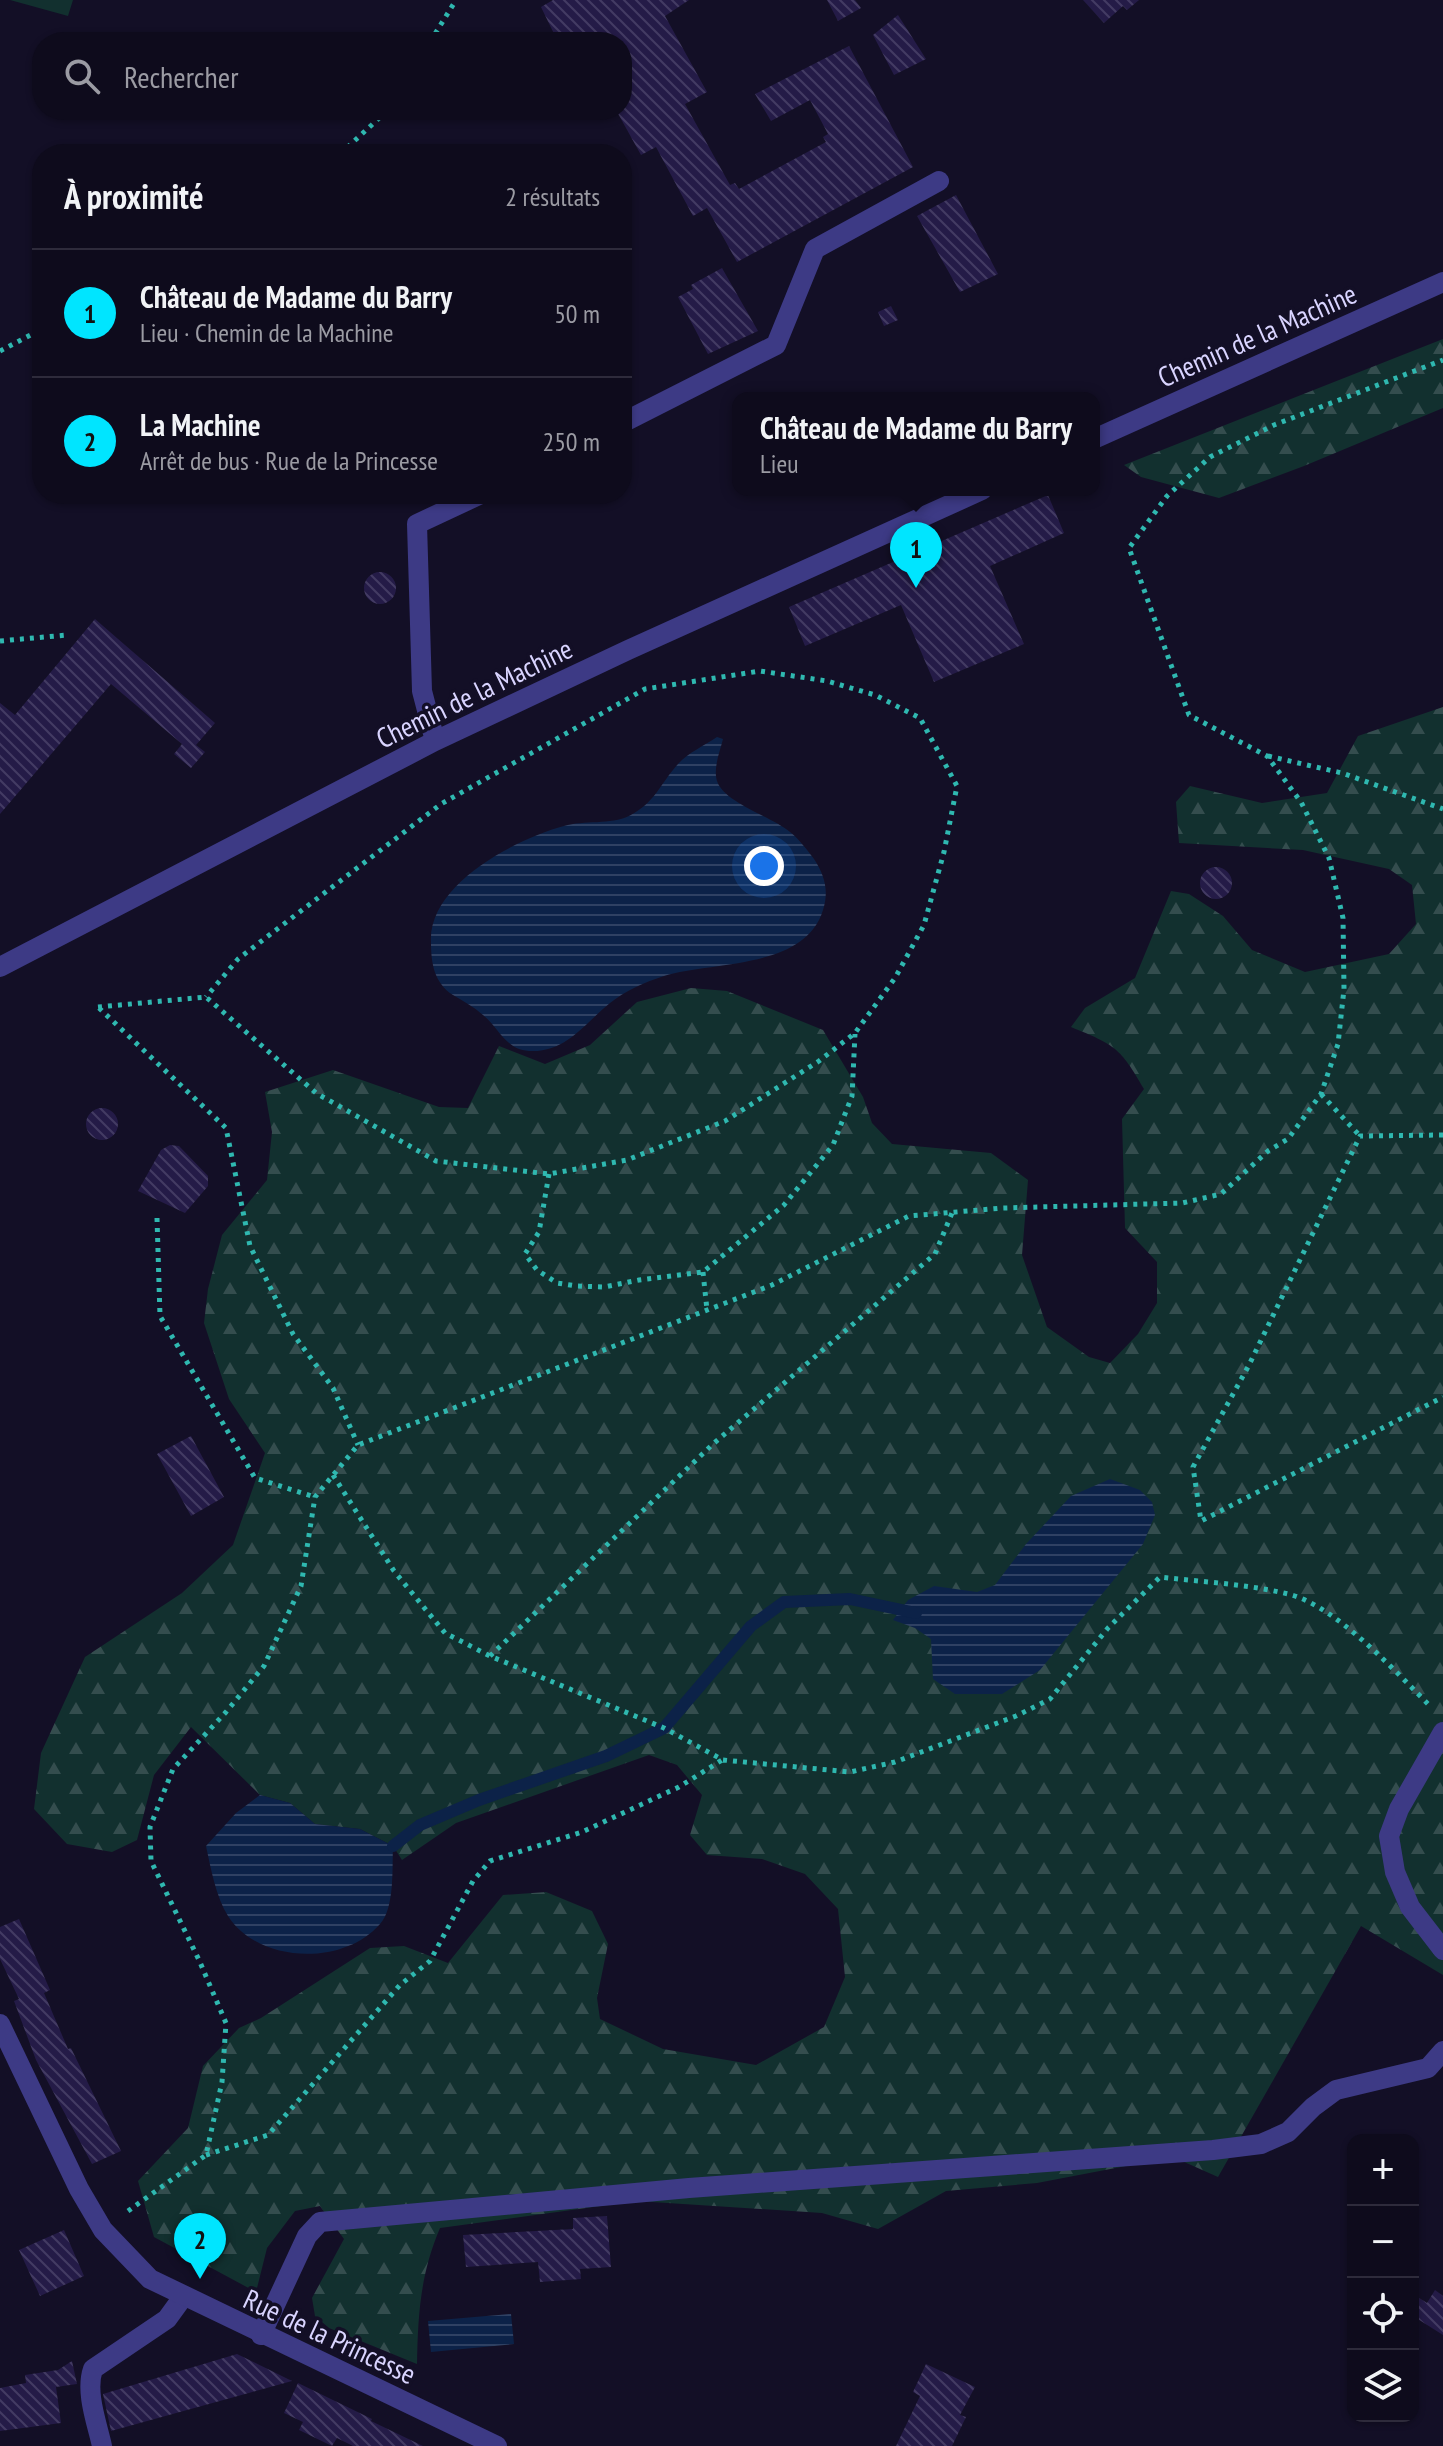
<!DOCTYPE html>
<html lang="fr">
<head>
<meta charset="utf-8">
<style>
	:root { --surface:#0e0b1c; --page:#171425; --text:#f1f3f6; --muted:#9b9ba3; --line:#2e2b3b; --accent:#00e5ff }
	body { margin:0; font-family:"PT Sans Narrow",sans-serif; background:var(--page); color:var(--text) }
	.controls { position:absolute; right:24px; bottom:24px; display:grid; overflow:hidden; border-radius:16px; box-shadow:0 2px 6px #0004 }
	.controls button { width:72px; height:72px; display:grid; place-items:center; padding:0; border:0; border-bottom:2px solid var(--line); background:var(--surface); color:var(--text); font:40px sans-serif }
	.you { position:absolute; left:764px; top:866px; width:28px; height:28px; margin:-20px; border:6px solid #fff; border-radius:50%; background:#1a73e8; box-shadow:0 0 0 12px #1a73e833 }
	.badge { display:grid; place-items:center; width:52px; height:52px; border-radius:50%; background:var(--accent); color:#111; font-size:26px; font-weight:700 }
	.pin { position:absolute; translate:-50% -66px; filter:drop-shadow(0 2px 4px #0008) }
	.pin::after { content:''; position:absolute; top:42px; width:28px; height:24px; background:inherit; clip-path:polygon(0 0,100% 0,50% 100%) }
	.popup { position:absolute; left:732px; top:392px; width:368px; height:104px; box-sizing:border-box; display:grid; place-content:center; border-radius:16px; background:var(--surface); filter:drop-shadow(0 2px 6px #0005); font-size:26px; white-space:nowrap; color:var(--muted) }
	.popup b { font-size:30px; color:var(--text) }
	.popup::after { content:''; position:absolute; left:50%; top:100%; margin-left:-16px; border:16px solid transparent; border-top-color:var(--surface) }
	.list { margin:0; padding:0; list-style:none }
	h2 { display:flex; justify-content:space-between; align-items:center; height:104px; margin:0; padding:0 32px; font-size:34px }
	h2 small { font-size:26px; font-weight:400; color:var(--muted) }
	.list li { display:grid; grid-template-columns:52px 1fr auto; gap:24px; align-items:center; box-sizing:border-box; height:128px; padding:0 32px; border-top:2px solid var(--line) }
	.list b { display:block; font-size:30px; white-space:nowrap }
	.list p { margin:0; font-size:26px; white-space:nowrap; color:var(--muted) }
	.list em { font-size:26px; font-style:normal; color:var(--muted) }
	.icon { flex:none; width:44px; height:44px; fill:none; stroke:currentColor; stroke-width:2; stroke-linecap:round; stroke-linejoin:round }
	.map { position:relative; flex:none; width:1443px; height:2446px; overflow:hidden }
	.search { position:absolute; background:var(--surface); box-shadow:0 2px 6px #0004; left:32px; top:32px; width:600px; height:88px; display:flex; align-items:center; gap:20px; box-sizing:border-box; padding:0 28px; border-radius:32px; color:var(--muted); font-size:30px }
	.panel { position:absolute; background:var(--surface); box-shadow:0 2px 6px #0004; left:32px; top:144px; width:600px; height:360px; border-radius:32px }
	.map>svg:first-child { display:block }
</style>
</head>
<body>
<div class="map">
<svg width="1443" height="2446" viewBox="0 0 1443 2446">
	<defs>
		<pattern id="forest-firs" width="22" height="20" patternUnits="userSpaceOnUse" patternTransform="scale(2)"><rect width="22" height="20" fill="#12302f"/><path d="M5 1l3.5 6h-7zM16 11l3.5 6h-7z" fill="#344d4e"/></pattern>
		<pattern id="water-rules" width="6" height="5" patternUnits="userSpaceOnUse" patternTransform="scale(2)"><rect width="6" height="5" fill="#0c2248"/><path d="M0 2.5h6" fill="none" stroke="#2f4163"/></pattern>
		<pattern id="building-back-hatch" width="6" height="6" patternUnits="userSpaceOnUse" patternTransform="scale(2)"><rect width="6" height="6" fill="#241b47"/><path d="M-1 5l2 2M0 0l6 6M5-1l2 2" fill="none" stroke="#433b63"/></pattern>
	</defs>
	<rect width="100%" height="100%" fill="#130f26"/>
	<path fill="url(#forest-firs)" d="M1443 339V408L1304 466 1219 498 1141 477 1124 465Z
		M1443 707V1975L1361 1926 1218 2177 1173 2157 1037 2183 946 2191 878 2229 822 2213 637 2201 440 2228C420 2275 418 2315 417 2364L329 2328 315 2316 312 2298 344 2239 320 2206 295 2211 267 2248 256 2292 154 2237 138 2181 188 2128 203 2066 239 2028 261 2018 370 1948 404 1946 448 1963 503 1895 546 1892 592 1911 608 1944 597 1998 600 2019 663 2049 756 2065 824 2027 845 1977 838 1909 805 1874 762 1859 707 1855 690 1835 702 1795 677 1765 649 1755 456 1823 402 1860 393 1846 360 1829 315 1824 290 1803 260 1795 191 1727 154 1775 137 1840 112 1852 67 1844 34 1809 41 1753 85 1657 182 1593 233 1545 265 1453 229 1399 204 1323 208 1289 222 1235 267 1180 272 1132 265 1092 333 1070 439 1107 468 1108 499 1046 545 1064 590 1045 637 1002 691 988 727 991 823 1030 863 1097 872 1123 892 1144 991 1153 1028 1180 1022 1255 1047 1327 1089 1357 1110 1363 1138 1334 1157 1303V1262L1125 1228 1122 1119 1144 1089C1120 1047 1115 1045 1071 1027L1085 1008 1135 978 1171 891 1189 894 1223 916 1252 950 1305 972 1389 954 1416 924 1412 885 1389 869 1303 850 1179 843 1176 802 1190 786 1262 803 1327 793 1358 736Z"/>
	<path fill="#12302f" d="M10 0H73L68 16Z"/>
	<path fill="url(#water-rules)" d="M717 737 723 739C720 751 713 768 717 781 724 803 773 817 790 832 800 840 807 850 814 859 825 876 829 891 823 910 805 970 711 961 664 976 645 982 625 991 610 1003 584 1024 566 1053 529 1051 506 1050 499 1028 483 1015 474 1007 463 1001 453 995 434 983 431 963 431 942 428 884 516 839 564 826 584 820 611 825 629 816 655 803 660 784 678 764 689 752 704 746 717 737Z
		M1110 1479 1140 1490 1152 1502 1155 1515 1143 1544 1040 1670 1002 1694H955L933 1679 931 1639 915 1628 893 1620 908 1600 934 1586 977 1592 995 1585 1026 1544 1071 1496Z
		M260 1795 290 1803 315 1824 360 1829 393 1846C392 1867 395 1908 380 1924 344 1966 259 1964 228 1916 216 1897 211 1869 206 1846L236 1813Z
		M511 2314 514 2344 431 2352 428 2321Z"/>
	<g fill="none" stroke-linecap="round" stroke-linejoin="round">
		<path stroke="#0c2248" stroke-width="12" d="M393 1846 420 1825 479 1800 606 1756 664 1728 751 1626 784 1602 850 1599 916 1613"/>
	</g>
	<path fill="url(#building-back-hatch)" d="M553 0H689L665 16 707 92 685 104 730 185 735 183 739 189 826 142 823 137 828 134 810 100 771 121 755 94 849 46 913 167 737 262 707 208 693 216 656 147 641 155 616 110H622V42H558L541 7Z
		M827 0H855L861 8 838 21Z
		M1083 0H1139L1127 10 1123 6 1104 23Z
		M898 15 926 59 894 75 873 35Z
		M956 195 998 274 960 292 917 216Z
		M722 268 758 331 708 354 678 297 693 289 691 285Z
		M891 306 898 320 884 326 878 312Z
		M1048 495 1064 533 990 566 1024 644 934 682 901 605 805 646 789 607Z
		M364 588a16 16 0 1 1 32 0a16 16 0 1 1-32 0Z
		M95 619 215 723 196 745 205 752 191 768 174 754 182 744 111 684 0 814V703L15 715Z
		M1200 883a16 16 0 1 1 32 0a16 16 0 1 1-32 0Z
		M86 1124a16 16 0 1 1 32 0a16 16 0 1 1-32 0Z
		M170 1145 179 1146 208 1176V1186L185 1213 138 1191 161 1150Z
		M191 1436 224 1497 191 1516 157 1454Z
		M19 1919 50 1990 44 1993 68 2049 71 2048 121 2151 92 2164 36 2060 14 2001 19 1999 0 1959V1927Z
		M607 2216 611 2267 580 2269 581 2279 540 2282 538 2262 466 2267 463 2235 573 2229V2218Z
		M64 2230 84 2276 40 2296 19 2250Z
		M1435 2290 1443 2296V2335L1413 2316V2294L1427 2303Z
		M237 2354 292 2381 111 2431 103 2394Z
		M72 2361 77 2384 56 2387 61 2423 0 2431V2388L26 2383 25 2375 58 2370Z
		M926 2364 975 2387 960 2415 966 2417 952 2446H896L920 2396 913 2392Z
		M298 2383 372 2419 371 2421 423 2446H353L337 2438 332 2446 299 2430 303 2422 284 2413Z"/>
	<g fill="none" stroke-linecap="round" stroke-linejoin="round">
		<path stroke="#2fb8b0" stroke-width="5" stroke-dasharray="4 6" stroke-linecap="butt" d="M430 42 456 0
			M340 154 388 110
			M0 351 42 329
			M0 641 67 635
			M1268 756 1342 773 1443 809
			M98 1007 206 997 316 1093 436 1161 549 1174 627 1160 725 1121 819 1061 855 1033 895 978 924 925 944 852 957 786 920 718 875 695 827 681 760 671 645 689 441 804 238 959 206 997
			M99 1008 226 1128 250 1246 293 1334 333 1388 358 1445
			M1321 1094 1360 1136
			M1443 1135 1360 1136 1249 1365 1193 1467 1201 1521 1443 1397
			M549 1174 539 1232 525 1254 537 1270 557 1283 577 1286 604 1287 639 1280 703 1272 784 1205 833 1145 852 1096 855 1034
			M157 1218 160 1316 255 1478 315 1497
			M703 1272 707 1310
			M333 1475 394 1571 445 1633 490 1656 664 1728 723 1760 850 1772 895 1762 1016 1716 1050 1699 1108 1628 1160 1577C1202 1582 1247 1584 1288 1594 1335 1605 1397 1673 1431 1707
			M490 1656 713 1444 935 1254 952 1213
			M206 2155 268 2135 400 1985 430 1961 473 1881 490 1861 582 1832 679 1787 722 1760
			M128 2211 206 2155 222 2082 226 2023 199 1960 151 1861 150 1827 173 1769 226 1712 264 1666 301 1586 315 1497 358 1445 772 1285 909 1216 1003 1208 1182 1203 1221 1194 1268 1151 1288 1139 1321 1094 1338 1044 1344 989 1343 918 1329 858 1301 802 1267 756 1189 715 1129 548 1167 496 1210 457 1274 425 1443 360"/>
		<path stroke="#3d3a85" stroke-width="20" d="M1443 1732 1399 1809 1389 1836 1395 1872 1410 1907 1443 1950
			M261 2335 307 2236 320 2222 689 2188 1213 2150 1261 2144 1288 2132 1313 2107 1336 2090 1428 2068 1443 2051
			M102 2446C97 2423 85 2392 93 2369L167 2319 183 2297"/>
		<path stroke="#3d3a85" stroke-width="20" d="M622 423 776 345 815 249 939 181
			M1094 439 1443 282
			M435 741 422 691 417 524 481 494
			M0 967 435 741 628 650 982 490"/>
		<path stroke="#3d3a85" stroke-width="20" d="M0 2024 79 2189 103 2230 150 2279 497 2446"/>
	</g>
	<g text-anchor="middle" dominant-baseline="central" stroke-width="7" stroke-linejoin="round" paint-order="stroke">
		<g font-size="28" fill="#d9d4ff" stroke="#130f26">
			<text transform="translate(1257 335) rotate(-24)">Chemin de la Machine</text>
			<text transform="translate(474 693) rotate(-26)">Chemin de la Machine</text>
			<text transform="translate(330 2336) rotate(25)">Rue de la Princesse</text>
		</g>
	</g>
</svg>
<div class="controls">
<button>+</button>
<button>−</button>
<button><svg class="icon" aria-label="locate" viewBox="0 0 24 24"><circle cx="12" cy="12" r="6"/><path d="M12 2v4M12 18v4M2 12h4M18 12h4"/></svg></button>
<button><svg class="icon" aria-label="layers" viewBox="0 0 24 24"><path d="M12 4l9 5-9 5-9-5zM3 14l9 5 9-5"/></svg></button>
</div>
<div class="you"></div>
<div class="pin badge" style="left:916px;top:588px">1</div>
<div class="popup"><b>Château de Madame du Barry</b>Lieu</div>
<div class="pin badge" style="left:200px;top:2279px">2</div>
<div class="search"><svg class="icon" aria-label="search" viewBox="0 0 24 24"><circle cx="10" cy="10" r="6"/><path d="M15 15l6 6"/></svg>Rechercher</div>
<section class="panel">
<h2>À proximité<small>2 résultats</small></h2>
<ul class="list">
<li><span class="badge">1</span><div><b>Château de Madame du Barry</b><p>Lieu · Chemin de la Machine</p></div><em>50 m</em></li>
<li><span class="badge">2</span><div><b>La Machine</b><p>Arrêt de bus · Rue de la Princesse</p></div><em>250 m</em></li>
</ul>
</section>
</div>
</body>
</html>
